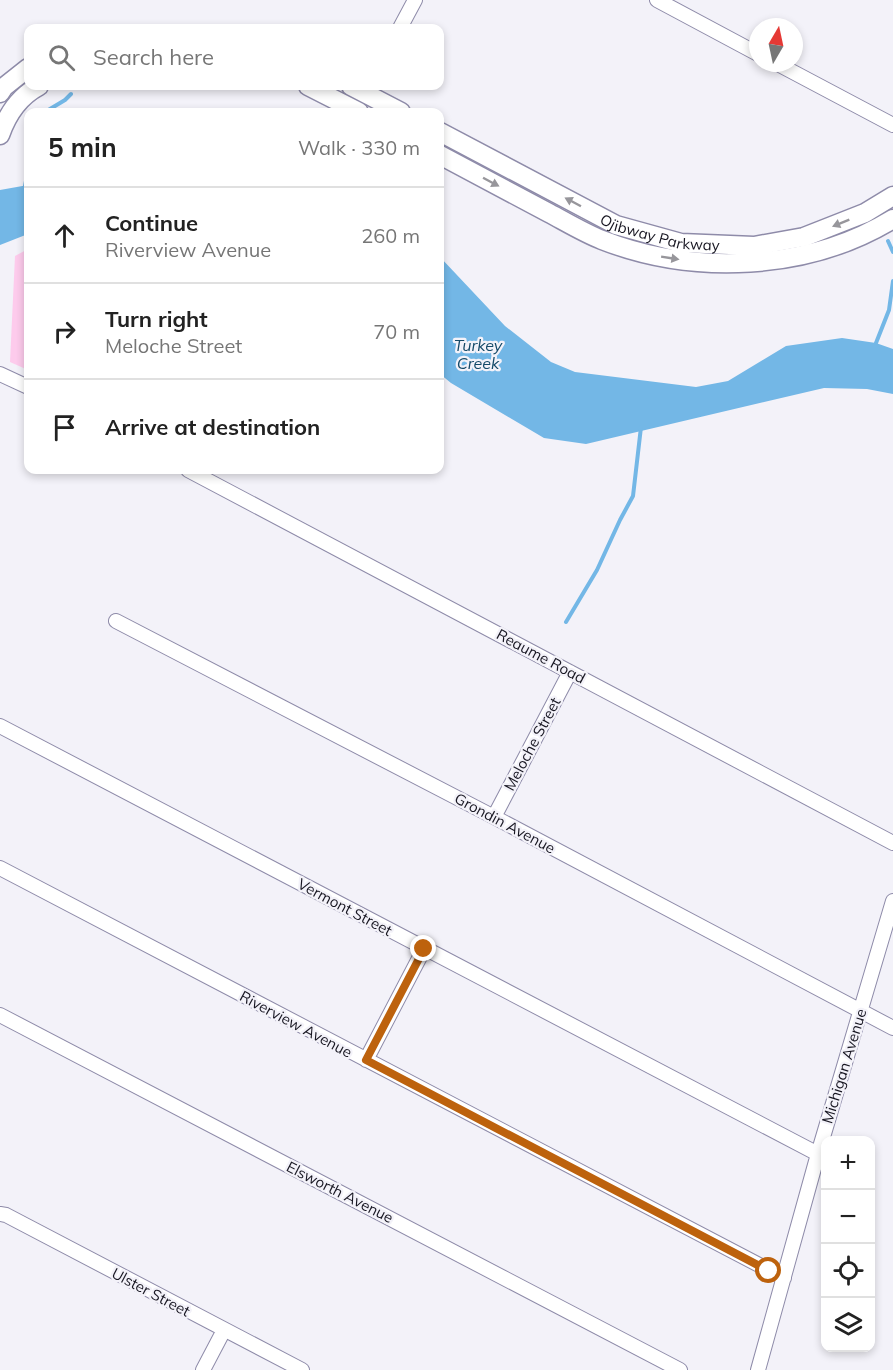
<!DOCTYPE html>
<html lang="en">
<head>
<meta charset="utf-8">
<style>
	:root { --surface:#fff; --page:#f6f6f6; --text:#222; --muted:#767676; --line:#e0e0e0 }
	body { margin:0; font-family:Mulish,sans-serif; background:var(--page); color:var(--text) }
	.controls { position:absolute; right:18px; bottom:18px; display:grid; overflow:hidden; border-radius:12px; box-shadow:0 3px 9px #0003 }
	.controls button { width:54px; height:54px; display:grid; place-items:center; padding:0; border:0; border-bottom:2px solid var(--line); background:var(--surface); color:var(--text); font:30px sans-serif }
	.compass { position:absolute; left:749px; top:18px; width:54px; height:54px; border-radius:50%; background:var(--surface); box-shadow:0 3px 9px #0003; rotate:9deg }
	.stop { position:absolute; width:18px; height:18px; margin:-14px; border:4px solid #bd620d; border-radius:50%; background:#fff }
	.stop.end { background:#bd620d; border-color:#fff; box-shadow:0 2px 6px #0008 }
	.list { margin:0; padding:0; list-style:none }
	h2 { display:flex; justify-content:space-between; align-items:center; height:78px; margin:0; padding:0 24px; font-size:26px }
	h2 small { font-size:20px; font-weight:400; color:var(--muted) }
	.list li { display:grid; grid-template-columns:39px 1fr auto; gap:18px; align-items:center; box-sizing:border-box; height:96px; padding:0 24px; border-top:2px solid var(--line) }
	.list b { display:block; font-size:22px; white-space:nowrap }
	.list p { margin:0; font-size:20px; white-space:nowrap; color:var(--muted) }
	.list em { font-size:20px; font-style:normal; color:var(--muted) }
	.icon { flex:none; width:33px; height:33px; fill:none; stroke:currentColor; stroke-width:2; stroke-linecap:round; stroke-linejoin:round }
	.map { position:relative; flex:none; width:893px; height:1370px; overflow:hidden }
	.search { position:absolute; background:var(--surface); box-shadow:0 3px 9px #0003; left:24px; top:24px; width:420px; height:66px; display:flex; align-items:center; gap:15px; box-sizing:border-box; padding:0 21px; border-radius:12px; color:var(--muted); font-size:22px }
	.panel { position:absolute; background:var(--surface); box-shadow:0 3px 9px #0003; left:24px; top:108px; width:420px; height:366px; border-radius:12px }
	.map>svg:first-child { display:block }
</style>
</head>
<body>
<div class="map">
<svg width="893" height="1370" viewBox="0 0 893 1370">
	<rect width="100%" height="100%" fill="#f3f2f9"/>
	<path fill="#fdcbec" d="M28 249V370L10 362 15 256Z"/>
	<path fill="#73b7e6" d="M28 185V234L0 245V190Z
		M440 257 505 326 551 362 575 372 696 387 728 381 786 346 842 338 876 343 893 349V394L867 389 824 388 586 444 544 438 451 383 440 374Z"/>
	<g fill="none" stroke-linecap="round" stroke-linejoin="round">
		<path stroke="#73b7e6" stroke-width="4" d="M45 112 65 100 71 94
			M25 186 28 171
			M888 241 893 252
			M876 343 889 310 893 281
			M566 622 597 570 620 520 633 496 641 427"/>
		<g stroke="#8e8ba9" stroke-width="16">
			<path id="minor" d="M657 0 758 54
				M400 28 415 0
				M776 63 893 125
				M0 374 28 387
				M188 470 893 843
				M116 621 494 817 893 1028
				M0 726 818 1154
				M494 817 570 672
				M0 868 784 1278
				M0 1015 680 1370
				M366 1060 424 949
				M0 1214 6 1215 302 1370
				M203 1370 224 1330
				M758 1370 818 1154 893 901"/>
		</g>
		<g stroke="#8e8ba9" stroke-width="21">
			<g id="major">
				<path d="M308 86 359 112"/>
				<path d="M351 86 401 112"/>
				<path d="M0 93 4 87 28 68"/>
				<path id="s1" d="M440 132 616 225 681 243 754 246 804 237 865 213 893 196"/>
				<path d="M0 135C7 115 20 96 39 86"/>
				<path d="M440 155C476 174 512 193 549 213 566 222 584 233 602 240 694 276 808 271 893 219"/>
			</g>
		</g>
		<use href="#minor" stroke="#fff" stroke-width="14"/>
		<use href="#major" stroke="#fff" stroke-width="18"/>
	</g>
	<defs><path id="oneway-solid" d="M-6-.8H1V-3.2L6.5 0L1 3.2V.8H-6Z" transform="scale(1.5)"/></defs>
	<g fill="#97969b">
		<use href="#oneway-solid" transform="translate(491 182) rotate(28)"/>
		<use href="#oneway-solid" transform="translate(573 202) rotate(-152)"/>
		<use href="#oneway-solid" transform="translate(841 223) rotate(158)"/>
		<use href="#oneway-solid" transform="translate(670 258) rotate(9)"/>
	</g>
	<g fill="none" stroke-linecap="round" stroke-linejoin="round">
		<path stroke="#bd620d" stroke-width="8" d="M424 949 366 1060 769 1271"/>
	</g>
	<g text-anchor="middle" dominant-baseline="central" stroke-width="4.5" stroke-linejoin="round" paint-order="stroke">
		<g font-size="15" fill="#171621" stroke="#f3f2f9">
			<text stroke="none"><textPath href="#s1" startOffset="244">Ojibway Parkway</textPath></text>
			<text transform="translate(541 656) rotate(28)">Reaume Road</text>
			<text transform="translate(532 744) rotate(-62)">Meloche Street</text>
			<text transform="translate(505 823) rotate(28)">Grondin Avenue</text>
			<text transform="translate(345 907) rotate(28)">Vermont Street</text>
			<text transform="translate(296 1024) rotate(28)">Riverview Avenue</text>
			<text transform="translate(844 1066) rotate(-73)">Michigan Avenue</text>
			<text transform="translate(340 1192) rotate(27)">Elsworth Avenue</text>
			<text transform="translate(151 1292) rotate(28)">Ulster Street</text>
		</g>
		<g font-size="16" font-style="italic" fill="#144968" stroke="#f3f2f9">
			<text x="478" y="345">Turkey<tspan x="478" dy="18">Creek</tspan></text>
		</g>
	</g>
</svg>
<div class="controls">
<button>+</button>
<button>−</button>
<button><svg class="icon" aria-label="locate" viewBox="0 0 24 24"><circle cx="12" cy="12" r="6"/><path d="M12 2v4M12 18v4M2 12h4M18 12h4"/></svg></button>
<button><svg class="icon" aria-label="layers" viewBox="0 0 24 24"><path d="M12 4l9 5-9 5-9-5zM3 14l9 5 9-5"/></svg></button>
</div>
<svg class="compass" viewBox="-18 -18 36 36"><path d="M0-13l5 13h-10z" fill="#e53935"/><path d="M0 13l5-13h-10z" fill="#767676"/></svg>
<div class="stop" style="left:769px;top:1271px"></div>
<div class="stop end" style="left:424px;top:949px"></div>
<div class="search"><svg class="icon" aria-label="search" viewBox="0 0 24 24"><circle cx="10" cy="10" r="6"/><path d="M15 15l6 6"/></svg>Search here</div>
<section class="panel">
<h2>5 min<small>Walk · 330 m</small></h2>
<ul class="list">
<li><svg class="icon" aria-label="ahead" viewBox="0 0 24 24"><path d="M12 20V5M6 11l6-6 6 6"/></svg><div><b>Continue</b><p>Riverview Avenue</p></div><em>260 m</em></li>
<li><svg class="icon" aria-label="right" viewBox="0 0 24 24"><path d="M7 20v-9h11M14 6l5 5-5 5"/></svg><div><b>Turn right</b><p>Meloche Street</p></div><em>70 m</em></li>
<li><svg class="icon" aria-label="arrive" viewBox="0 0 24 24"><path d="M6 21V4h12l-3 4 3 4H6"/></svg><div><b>Arrive at destination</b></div></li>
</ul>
</section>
</div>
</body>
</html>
